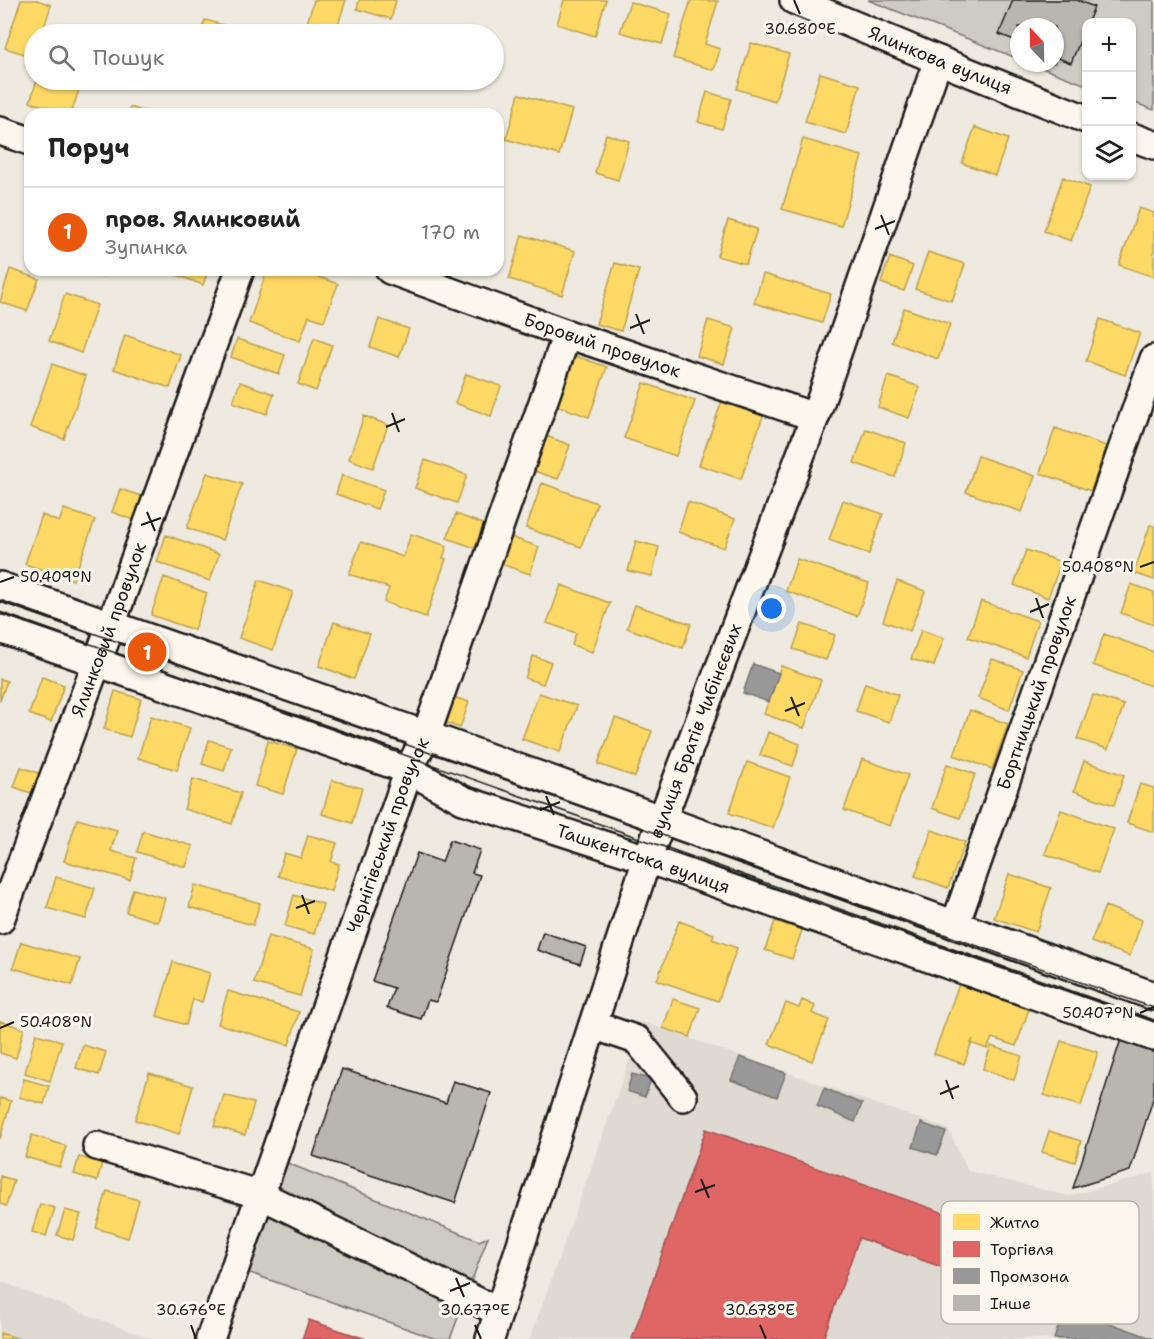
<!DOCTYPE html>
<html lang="uk">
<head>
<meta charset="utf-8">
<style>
	:root { --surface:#fff; --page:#f2f2f2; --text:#222; --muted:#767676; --line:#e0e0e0; --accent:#ea580c }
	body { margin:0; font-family:"Shantell Sans",sans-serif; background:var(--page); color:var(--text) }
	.controls { position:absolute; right:18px; top:18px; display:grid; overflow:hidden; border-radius:12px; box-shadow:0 2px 4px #0004 }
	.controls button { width:54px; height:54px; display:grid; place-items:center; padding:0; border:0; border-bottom:2px solid var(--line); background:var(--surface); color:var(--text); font:30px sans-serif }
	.compass { position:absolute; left:1010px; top:18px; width:54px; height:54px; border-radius:50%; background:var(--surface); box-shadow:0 2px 4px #0004; rotate:338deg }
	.you { position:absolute; left:772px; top:609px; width:21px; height:21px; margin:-15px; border:4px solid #fff; border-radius:50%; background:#1a73e8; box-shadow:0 0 0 9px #1a73e833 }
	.badge { display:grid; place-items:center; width:39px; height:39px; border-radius:50%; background:var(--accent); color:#fff; font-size:20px; font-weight:700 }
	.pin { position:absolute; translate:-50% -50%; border:3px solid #fff; box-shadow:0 2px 6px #0006 }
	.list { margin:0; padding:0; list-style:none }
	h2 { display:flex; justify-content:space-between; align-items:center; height:78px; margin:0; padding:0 24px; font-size:26px }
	h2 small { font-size:20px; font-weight:400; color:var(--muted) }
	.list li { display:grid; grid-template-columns:39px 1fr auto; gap:18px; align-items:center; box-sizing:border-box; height:90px; padding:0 24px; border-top:2px solid var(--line) }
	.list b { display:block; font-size:22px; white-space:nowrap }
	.list p { margin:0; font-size:20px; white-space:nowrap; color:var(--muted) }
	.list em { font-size:20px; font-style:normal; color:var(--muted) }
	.icon { flex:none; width:33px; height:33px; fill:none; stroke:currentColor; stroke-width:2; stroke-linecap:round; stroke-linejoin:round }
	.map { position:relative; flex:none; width:1154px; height:1339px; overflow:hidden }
	.search { position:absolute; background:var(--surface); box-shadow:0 2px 4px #0004; left:24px; top:24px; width:480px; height:66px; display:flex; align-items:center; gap:15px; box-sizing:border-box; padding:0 21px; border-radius:33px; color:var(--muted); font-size:22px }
	.panel { position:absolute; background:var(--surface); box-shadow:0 2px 4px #0004; left:24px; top:108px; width:480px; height:168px; border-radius:18px }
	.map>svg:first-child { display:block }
</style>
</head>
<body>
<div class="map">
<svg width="1154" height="1339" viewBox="0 0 1154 1339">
	<rect width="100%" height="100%" fill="#eeeadf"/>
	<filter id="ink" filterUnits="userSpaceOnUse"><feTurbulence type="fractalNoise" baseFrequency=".0167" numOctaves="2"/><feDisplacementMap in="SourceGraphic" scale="12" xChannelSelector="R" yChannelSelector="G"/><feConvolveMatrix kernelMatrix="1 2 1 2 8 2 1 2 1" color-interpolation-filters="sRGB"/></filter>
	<g filter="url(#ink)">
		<path fill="#dedad1" d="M643 1022 948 1129 968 1171 1069 1196 1154 1173V1339H530Z
			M0 1281 151 1339H0Z"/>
		<path fill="#ceccc2" stroke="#75746f" stroke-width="1.5" d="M868 0H1154V110L1132 102V22H1086V85L1029 63H1055V27H1019V59Z
			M280 1160 479 1241 488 1237 450 1339H436L239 1269Z"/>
		<path fill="#ffd966" stroke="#bba050" stroke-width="1.5" d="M21 0H37L51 5 42 34H34V57L5 48Z
			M314 0H346L335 34 306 27Z
			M359 0H394L396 1 391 19 357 9Z
			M564 0H606L595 36 557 24Z
			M691 0 718 1 705 44 720 49 714 70 673 58Z
			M630 2 671 14 662 44 620 32Z
			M205 20 227 26 224 34H200Z
			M751 43 789 54 775 101 737 89Z
			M820 73 860 85 846 134 805 122Z
			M37 80H82L71 114 30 102Z
			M707 92 731 99 722 129 698 122Z
			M519 94 572 110 559 155 506 139Z
			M130 107 151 114H128Z
			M975 127 1008 139 995 175 962 163Z
			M606 134 629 141 618 180 595 173Z
			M803 139 862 156 841 226 782 209Z
			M1063 177 1090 187 1071 241 1044 231Z
			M1139 208 1154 213V277L1119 265Z
			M728 220 757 229 746 264 717 256Z
			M522 235 575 251 562 295 509 279Z
			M928 252 965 264 952 301 915 289Z
			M890 257 913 266 904 291 881 283Z
			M615 263 639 270 621 331 596 324Z
			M10 269 39 279 27 311 0 302Z
			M80 270H104L101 277Z
			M164 270H208L203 285Z
			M267 270H299L338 284 324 321 309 316 300 341 249 323Z
			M763 274 831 294 822 323 754 303Z
			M65 294 97 305 81 353 49 341Z
			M904 308 950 324 938 359 892 342Z
			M379 319 409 329 399 357 370 347Z
			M1100 319 1140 333 1125 375 1086 361Z
			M708 320 735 328 724 364 697 356Z
			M125 335 181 355 170 388 114 369Z
			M314 338 332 345 316 391 298 384Z
			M237 339 285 355 279 374 231 357Z
			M567 353 607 367 589 417 550 403Z
			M52 364 86 376 64 439 30 427Z
			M466 374 501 386 491 416 455 403Z
			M888 376 920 387 909 418 878 407Z
			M240 382 274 394 267 414 233 402Z
			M644 383 695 401 676 456 624 438Z
			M722 401 763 416 741 479 699 465Z
			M364 416 388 425 373 468 349 459Z
			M1055 428 1106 446 1091 491 1040 473Z
			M866 429 906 443 895 477 854 463Z
			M546 436 570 445 558 479 534 471Z
			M978 456 1035 476 1022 512 966 492Z
			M425 460 467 475 457 503 415 488Z
			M207 473 242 484 222 540 187 528Z
			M342 475 384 490 377 509 336 494Z
			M542 483 597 503 581 547 526 528Z
			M120 489 147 498 139 522 112 512Z
			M843 500 883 514 869 554 829 540Z
			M688 502 735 519 724 548 678 532Z
			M64 509 95 520 73 580 25 564 42 515 59 522Z
			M456 514 483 524 475 548 447 538Z
			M1150 525 1154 526V580L1134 573Z
			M411 534 447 546 443 558 446 559 426 617 384 602 389 588 349 574 361 542 403 557Z
			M166 535 219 554 210 581 157 562Z
			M505 535 539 547 530 574 495 562Z
			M636 541 659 547 652 576 628 571Z
			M1026 550 1061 562 1048 598 1014 585Z
			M797 559 869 583 857 616 786 591Z
			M164 577 207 593 194 630 151 615Z
			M259 580 293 592 273 650 239 638Z
			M897 581 925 591 910 631 883 621Z
			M1131 584 1154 592V625L1121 613Z
			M561 585 610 603 592 652 572 645 576 633 547 623Z
			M981 601 1038 621 1026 657 968 637Z
			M635 605 691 624 683 648 627 628Z
			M334 622 370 634 354 679 319 666Z
			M802 624 835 635 826 660 793 649Z
			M921 630 944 638 934 666 911 659Z
			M1104 634 1154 652V687L1093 665Z
			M533 656 551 662 543 684 525 678Z
			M992 659 1023 670 1009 710 978 698Z
			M781 666 821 680 804 728 764 714Z
			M42 677 64 685 51 722 29 714Z
			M0 679 7 681 0 701Z
			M865 683 898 695 889 722 856 711Z
			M115 691 141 699 130 737 104 729Z
			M539 693 577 706 560 752 522 739Z
			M1093 695 1124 705 1108 749 1077 739Z
			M453 697 469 702 460 728 444 722Z
			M970 710 1008 724 992 769 954 755Z
			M151 716 190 728 177 770 138 758Z
			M615 718 652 731 635 777 598 764Z
			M768 732 800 744 793 766 760 755Z
			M209 740 231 747 224 771 202 764Z
			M268 741 297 749 283 794 255 786Z
			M862 759 908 775 890 826 844 810Z
			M1084 761 1124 775 1114 805 1074 791Z
			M747 762 790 777 773 828 729 813Z
			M947 764 975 774 960 818 932 808Z
			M21 767 47 776 40 796 14 787Z
			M193 779 241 793 232 824 184 809Z
			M332 780 362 788 352 823 322 814Z
			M1140 784 1154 788V832L1127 823Z
			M1061 810 1114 829 1098 873 1045 854Z
			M77 819 117 830 111 851 136 858 130 880 64 861Z
			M932 830 965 842 948 888 915 876Z
			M143 831 193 846 186 867 137 852Z
			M308 835 337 843 331 862 339 864 331 891 278 876 284 853 301 858Z
			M1009 874 1051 888 1036 932 994 918Z
			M56 877 95 888 86 919 47 908Z
			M195 885 260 903 253 925 189 907Z
			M133 889 165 898 158 922 126 912Z
			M294 895 323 904 314 934 285 926Z
			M1105 906 1142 920 1130 956 1091 942Z
			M679 921 714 934 712 939 737 948 718 1001 657 980Z
			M775 921 802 930 792 959 765 950Z
			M268 936 314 949 300 996 254 983Z
			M21 942 80 959 72 985 13 968Z
			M173 962 210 973 202 1002 193 999 186 1025 157 1016Z
			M959 984 1029 1009 1016 1046 992 1038 987 1049 971 1043 973 1039 964 1064 934 1054Z
			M228 991 299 1012 289 1045 218 1024Z
			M673 999 700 1008 690 1037 663 1028Z
			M802 1000 815 1006 812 1013 829 1020 812 1061 769 1044 786 1003 799 1008Z
			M0 1021 24 1029 16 1058 0 1053Z
			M36 1034 62 1041 50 1081 25 1073Z
			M1061 1041 1098 1052 1081 1106 1044 1095Z
			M83 1045 106 1052 99 1075 76 1068Z
			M991 1046 1022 1056 1014 1080 983 1069Z
			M149 1073 193 1086 179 1134 135 1120Z
			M24 1079 49 1086 44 1104 19 1097Z
			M224 1095 254 1103 245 1135 214 1126Z
			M0 1098 11 1101 0 1139Z
			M1049 1131 1081 1141 1075 1162 1042 1152Z
			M32 1135 66 1146 60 1167 25 1157Z
			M79 1157 102 1163 97 1181 74 1174Z
			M0 1176 14 1180 6 1206 0 1204Z
			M107 1191 139 1200 128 1238 96 1228Z
			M40 1204 55 1208 46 1236 32 1232Z
			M65 1210 81 1214 73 1240 57 1235Z
			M0 1333 20 1339H0Z"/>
		<path fill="#e06666" stroke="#a55050" stroke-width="1.5" d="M706 1129 1072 1258 1055 1307 859 1238 823 1339H632Z
			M309 1320 366 1339H302Z"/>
		<path fill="#999" stroke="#747474" stroke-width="1.5" d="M753 664 779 673 769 702 743 693Z
			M740 1057 786 1073 777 1097 731 1080Z
			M632 1074 651 1079 645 1097 627 1091Z
			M824 1088 862 1104 855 1122 817 1106Z
			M921 1123 946 1132 937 1155 913 1147Z
			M1065 1307 1154 1339H1054Z"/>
		<path fill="#b9b6af" stroke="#1c1c1c" stroke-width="1.5" d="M1013 0H1077L1094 7 1071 63 1055 57V27H1019V42L999 34Z
			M450 840 480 850 472 873 480 875 436 1002 428 1000 421 1019 387 1008 394 988 372 981 417 853 442 862Z
			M543 932 586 947 580 964 537 950Z
			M1121 1039 1154 1049V1096L1130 1171 1073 1188Z
			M342 1069 446 1103 453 1081 491 1093 455 1203 313 1156Z"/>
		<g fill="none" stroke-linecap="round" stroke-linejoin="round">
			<g stroke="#1c1c1c" stroke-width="32">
				<g id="minor">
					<path id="s1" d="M794 0 938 60 1086 119"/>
					<path d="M0 131 30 141"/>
					<path d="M1132 137 1154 145"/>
					<path id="s2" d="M390 270 567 334 815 417"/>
					<path d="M0 586 426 735 1154 996"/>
					<path id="s3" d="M0 629 409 770 463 800 647 859 1154 1037"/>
					<path id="s4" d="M0 920 111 625 240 270"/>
					<path id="s5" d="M955 925 1154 359"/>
					<path d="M593 1025 637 1040 683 1097"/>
					<path d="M97 1146 261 1195 499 1312"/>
					<path id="s6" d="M210 1339 409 770 426 735 567 334"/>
					<path id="s7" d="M490 1339 647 859 815 417 938 60"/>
				</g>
			</g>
			<use href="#minor" stroke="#fbf7ec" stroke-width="27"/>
			<path stroke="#1c1c1c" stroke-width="1.5" d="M0 600C384 737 769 874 1154 1008
				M0 612 1154 1020"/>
		</g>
	</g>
	<path fill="none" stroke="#1c1c1c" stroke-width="2" d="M794 0 800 14M881 215 889 235M875 229 895 221M636 314 644 334M630 328 650 320M392 413 399 432M386 427 405 419M147 512 155 531M141 525 161 518M1140 567 1154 562M0 582 14 577M1036 598 1043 618M1030 612 1049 604M791 697 799 716M785 711 805 703M546 796 554 815M540 810 560 802M302 895 309 914M296 908 315 901M1140 1013 1154 1007M0 1028 14 1022M946 1080 953 1099M940 1094 959 1086M701 1179 709 1198M695 1192 715 1185M456 1278 464 1297M450 1291 470 1283M191 1325 196 1339M475 1325 481 1339M760 1325 766 1339"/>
	<g text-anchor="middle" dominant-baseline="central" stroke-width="6" stroke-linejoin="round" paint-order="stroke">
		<g font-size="18" fill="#1c1c1c" stroke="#fbf7ec">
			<text stroke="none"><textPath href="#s1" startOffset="158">Ялинкова вулиця</textPath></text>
			<text stroke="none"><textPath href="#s2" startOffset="225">Боровий провулок</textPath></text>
			<text stroke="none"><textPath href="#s4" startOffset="310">Ялинковий провулок</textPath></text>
			<text stroke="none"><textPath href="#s5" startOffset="246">Бортницький провулок</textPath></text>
			<text stroke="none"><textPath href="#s7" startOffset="642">вулиця Братів Чибінєєвих</textPath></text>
			<text stroke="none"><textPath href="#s6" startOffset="534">Чернігівський провулок</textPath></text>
			<text stroke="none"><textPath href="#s3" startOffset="684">Ташкентська вулиця</textPath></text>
		</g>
	</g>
	<rect x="941" y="1201" width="198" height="123" rx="9" fill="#fbf7ec" stroke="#b8b5ae" stroke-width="1.5"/>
	<rect x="953" y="1214" width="27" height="16" fill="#ffd966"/>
	<rect x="953" y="1241" width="27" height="16" fill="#e06666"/>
	<rect x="953" y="1268" width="27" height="16" fill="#999"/>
	<rect x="953" y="1295" width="27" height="16" fill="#b9b6af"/>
	<g font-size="16" fill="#1c1c1c">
		<text x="990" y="1228">Житло</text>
		<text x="990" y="1255">Торгівля</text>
		<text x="990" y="1282">Промзона</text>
		<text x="990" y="1309">Інше</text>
	</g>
	<g font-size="15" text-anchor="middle" fill="#1c1c1c" stroke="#fbf7ec" stroke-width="6" stroke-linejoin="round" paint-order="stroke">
		<text x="800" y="34">30.680°E</text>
		<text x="1098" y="572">50.408°N</text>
		<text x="56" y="582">50.409°N</text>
		<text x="1098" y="1018">50.407°N</text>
		<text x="56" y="1027">50.408°N</text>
		<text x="191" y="1315">30.676°E</text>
		<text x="475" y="1315">30.677°E</text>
		<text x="760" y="1315">30.678°E</text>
	</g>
</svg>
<div class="controls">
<button>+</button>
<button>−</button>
<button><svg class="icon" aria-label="layers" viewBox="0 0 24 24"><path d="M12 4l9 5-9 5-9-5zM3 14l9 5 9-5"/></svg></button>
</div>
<svg class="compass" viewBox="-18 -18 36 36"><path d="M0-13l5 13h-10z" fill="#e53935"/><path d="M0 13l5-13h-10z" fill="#767676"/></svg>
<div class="you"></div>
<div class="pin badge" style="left:147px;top:652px">1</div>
<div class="search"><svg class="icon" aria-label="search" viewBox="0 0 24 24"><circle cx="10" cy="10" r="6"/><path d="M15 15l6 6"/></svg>Пошук</div>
<section class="panel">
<h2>Поруч<small></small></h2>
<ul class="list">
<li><span class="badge">1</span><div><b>пров. Ялинковий</b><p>Зупинка</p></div><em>170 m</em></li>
</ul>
</section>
</div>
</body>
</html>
